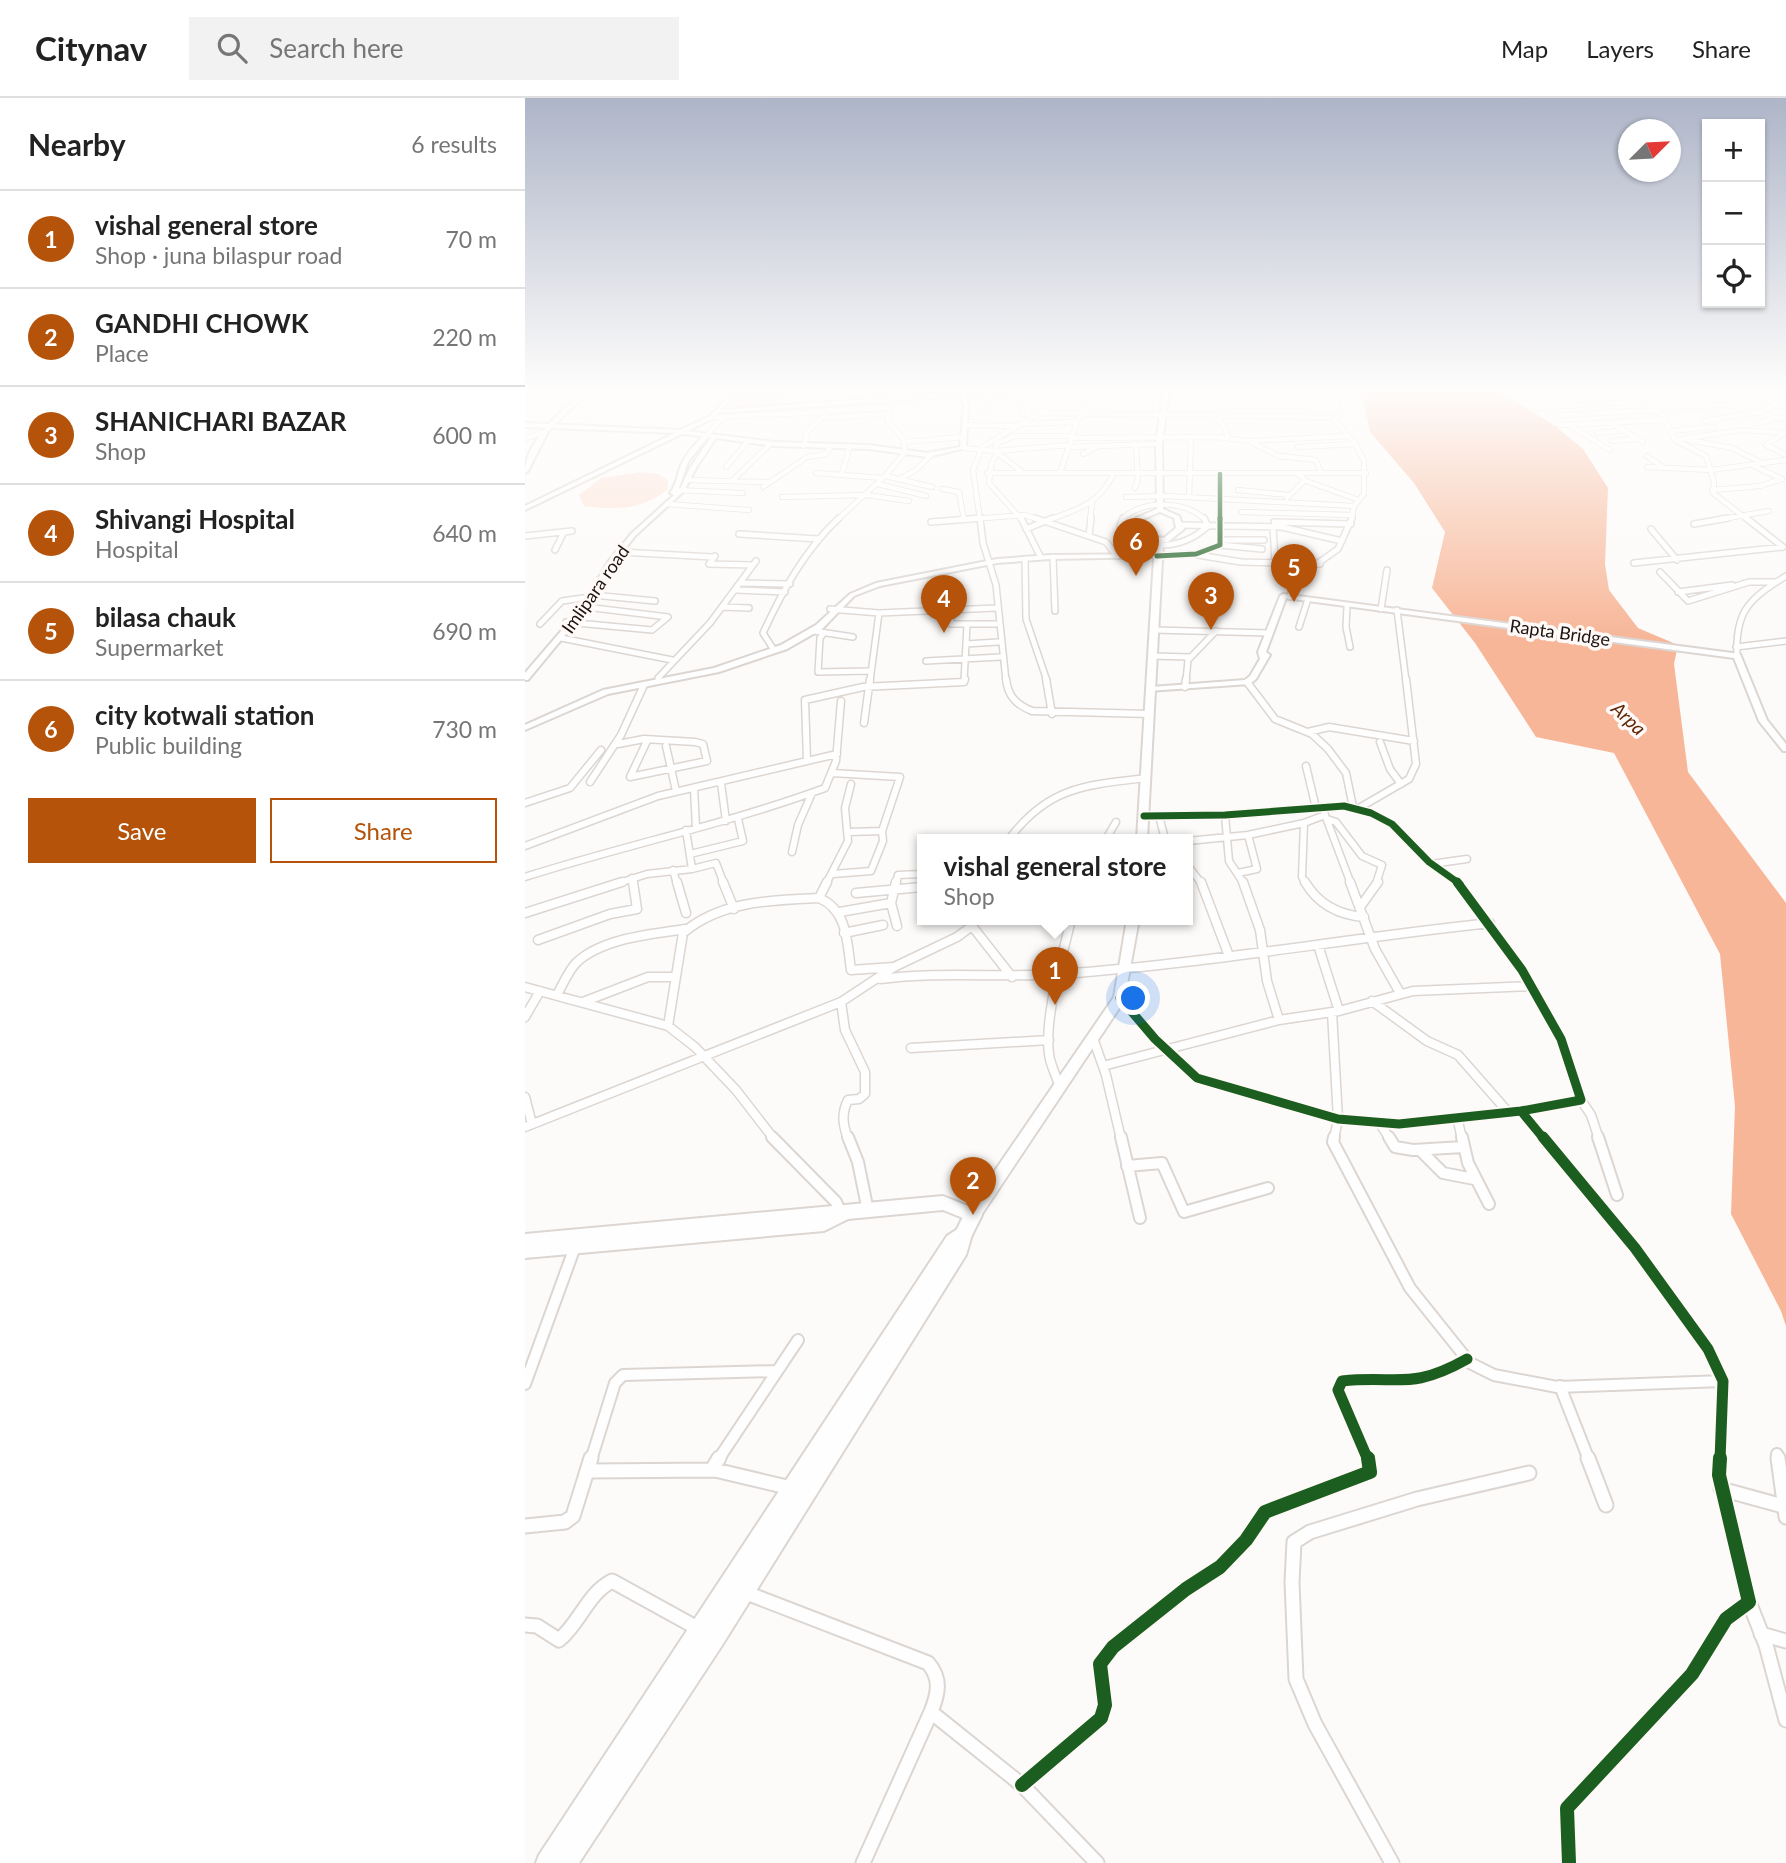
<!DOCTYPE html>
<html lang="en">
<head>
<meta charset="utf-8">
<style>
	:root { --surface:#fff; --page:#f2f2f2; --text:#222; --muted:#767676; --line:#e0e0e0; --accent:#b45309 }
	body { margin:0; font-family:Lato,sans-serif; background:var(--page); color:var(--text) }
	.controls { position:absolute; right:21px; top:21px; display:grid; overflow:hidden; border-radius:0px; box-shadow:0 2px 5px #0004 }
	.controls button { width:63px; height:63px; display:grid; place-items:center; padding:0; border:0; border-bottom:2px solid var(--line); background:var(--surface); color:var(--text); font:35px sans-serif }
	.compass { position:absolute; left:1093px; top:21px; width:63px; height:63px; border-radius:50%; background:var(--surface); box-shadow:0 2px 5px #0004; rotate:66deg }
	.you { position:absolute; left:609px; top:901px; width:24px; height:24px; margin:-18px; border:5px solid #fff; border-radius:50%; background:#1a73e8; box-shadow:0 0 0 10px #1a73e833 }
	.badge { display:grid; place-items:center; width:46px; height:46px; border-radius:50%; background:var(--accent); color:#fff; font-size:23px; font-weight:700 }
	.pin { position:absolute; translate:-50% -58px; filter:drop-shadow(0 2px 4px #0008) }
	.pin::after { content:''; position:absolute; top:37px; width:24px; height:21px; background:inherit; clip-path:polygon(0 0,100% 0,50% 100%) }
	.popup { position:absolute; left:392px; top:736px; width:276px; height:91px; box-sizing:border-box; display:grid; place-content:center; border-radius:0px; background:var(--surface); filter:drop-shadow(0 2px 5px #0005); font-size:23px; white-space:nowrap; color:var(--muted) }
	.popup b { font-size:26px; color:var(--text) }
	.popup::after { content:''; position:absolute; left:50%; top:100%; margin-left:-14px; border:14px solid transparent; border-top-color:var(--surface) }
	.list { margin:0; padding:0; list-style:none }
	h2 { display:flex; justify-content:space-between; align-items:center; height:91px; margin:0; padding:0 28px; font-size:30px }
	h2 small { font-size:23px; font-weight:400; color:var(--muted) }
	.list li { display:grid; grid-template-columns:46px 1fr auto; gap:21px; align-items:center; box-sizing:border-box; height:98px; padding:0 28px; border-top:2px solid var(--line) }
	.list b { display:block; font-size:26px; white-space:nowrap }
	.list p { margin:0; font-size:23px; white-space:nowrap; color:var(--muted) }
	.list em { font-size:23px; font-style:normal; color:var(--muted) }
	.actions { display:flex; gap:14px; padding:21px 28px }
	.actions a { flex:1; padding:16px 0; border:2px solid var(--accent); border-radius:0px; text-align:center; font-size:24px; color:var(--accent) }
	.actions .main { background:var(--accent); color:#fff }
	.icon { flex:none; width:38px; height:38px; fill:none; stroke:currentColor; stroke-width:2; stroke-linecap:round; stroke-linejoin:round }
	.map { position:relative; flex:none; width:1261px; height:1765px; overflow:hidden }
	header { display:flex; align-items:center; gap:42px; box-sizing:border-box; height:98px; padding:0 35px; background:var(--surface); border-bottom:2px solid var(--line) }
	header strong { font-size:33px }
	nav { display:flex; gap:38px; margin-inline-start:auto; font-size:24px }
	.search { width:490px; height:63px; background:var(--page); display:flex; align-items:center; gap:18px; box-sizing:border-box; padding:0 24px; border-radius:0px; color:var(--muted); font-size:26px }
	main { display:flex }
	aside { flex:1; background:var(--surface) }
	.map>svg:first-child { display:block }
</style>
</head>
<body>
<header>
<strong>Citynav</strong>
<div class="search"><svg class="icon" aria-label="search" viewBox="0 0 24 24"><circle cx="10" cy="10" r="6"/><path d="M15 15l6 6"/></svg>Search here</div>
<nav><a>Map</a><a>Layers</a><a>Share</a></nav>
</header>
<main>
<aside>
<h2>Nearby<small>6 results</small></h2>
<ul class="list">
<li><span class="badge">1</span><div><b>vishal general store</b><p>Shop · juna bilaspur road</p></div><em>70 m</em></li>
<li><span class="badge">2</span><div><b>GANDHI CHOWK</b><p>Place</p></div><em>220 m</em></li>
<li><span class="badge">3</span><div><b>SHANICHARI BAZAR</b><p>Shop</p></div><em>600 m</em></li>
<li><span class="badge">4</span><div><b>Shivangi Hospital</b><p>Hospital</p></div><em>640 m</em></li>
<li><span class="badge">5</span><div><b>bilasa chauk</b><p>Supermarket</p></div><em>690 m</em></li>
<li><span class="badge">6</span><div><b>city kotwali station</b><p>Public building</p></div><em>730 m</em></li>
</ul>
<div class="actions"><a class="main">Save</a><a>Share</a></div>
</aside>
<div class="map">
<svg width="1261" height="1765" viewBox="0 0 1261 1765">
	<rect width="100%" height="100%" fill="#fdfbf9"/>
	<path fill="#fde1d4" d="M217 293H265L255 306 204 311Z
		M116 374 133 376 143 382V391C118 412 90 412 59 408L54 397 76 380Z"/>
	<path fill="#f7b698" d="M831 293H974L1029 327 1058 351 1083 390 1080 466 1084 492 1113 530 1153 547 1149 566 1163 674 1261 805V1228L1256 1213 1206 1116 1210 1008 1195 856 1089 655 1011 639 950 545 907 490 920 434 889 385 845 334 838 300Z"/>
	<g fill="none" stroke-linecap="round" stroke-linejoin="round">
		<g stroke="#dcd6d2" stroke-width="6">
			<path id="minor-far5" d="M341 293V303
				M815 293 819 307 809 322 830 345 839 363V396L829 408 826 422
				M984 293 1007 310 1118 303
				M1102 293 1138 318 1150 342 1181 358 1189 384 1188 395 1223 422
				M1220 293 1261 310
				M1149 294 1164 309
				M1171 294 1180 293
				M772 298 781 297V293
				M0 299H13L23 293
				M1243 303 1261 301
				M1129 309 1200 307
				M461 311 463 295
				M304 312 364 310
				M1237 314 1255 321 1261 318
				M514 315 809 319
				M497 316 502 294
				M689 317 700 330 703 340
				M1037 317 1132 312
				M187 319 301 314
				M296 320 363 316
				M1179 323 1235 314 1251 306
				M1085 324 1118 344
				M1234 325 1252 320
				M492 326 552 324
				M440 327 488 328
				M1034 327 1141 322
				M1045 328 1085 352
				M1145 333 1188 329
				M1072 335 1097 333
				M1258 336 1241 347 1261 357
				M182 337 198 319
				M663 339 666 345 664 399
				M546 340 692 339 724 343 822 338
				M0 341 19 334
				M1150 342 1217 332 1261 335
				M1164 342 1207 350 1239 366
				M724 343 756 359
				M1087 343 1112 341
				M379 344 439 339
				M544 347 470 353 472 345 490 338H547
				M279 348 282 334 299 317
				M543 349 634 346
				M773 349 831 346
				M438 350 470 353 496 373
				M472 355 466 367 464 385 497 422
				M558 356 573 348
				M756 358 791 362 796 375
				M1122 358 1139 370
				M201 369 223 343
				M1122 369 1186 372 1261 362
				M291 375 358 380
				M317 375 325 348
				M462 375H841
				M535 375 555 316 567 293
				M772 375 781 383 834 402
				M695 376V422
				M361 378 407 389
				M375 381 392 371 406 357
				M163 382 244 384
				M207 383 245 346
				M353 386 401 398
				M238 389 282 359 301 356 306 348
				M610 390 613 381 611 346
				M417 391 434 394 439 422
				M151 392 218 395
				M713 392 764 397
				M1187 392 1235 388 1257 381 1229 368
				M257 399 342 397 384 403
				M601 399 641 398 829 408
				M762 400 780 382
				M142 406 224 412
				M716 414 828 417
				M312 422 360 378 380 354 378 341 363 323 364 310 370 301
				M434 422 500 417 515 422
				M455 422 448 372 457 349 551 293
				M524 422C555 410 573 407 589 375
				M565 422 567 405
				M597 422C614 401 663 402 680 422
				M1192 422 1244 413"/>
		</g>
		<g stroke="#dcd6d2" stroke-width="8">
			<path id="minor-far4" d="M455 420 458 445 471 487 481 583
				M496 420 515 458
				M510 420 581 444 592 458
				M598 420 595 428C617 456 658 451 683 428L679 420
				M1221 420 1258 449
				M406 424 457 420
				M749 424 826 426
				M1169 426 1203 420
				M656 427 757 429 817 443
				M748 429 750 463
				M501 431 528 420
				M1126 431 1152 462
				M214 436 293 441
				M0 438 47 433
				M564 438 566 420
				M696 442H739
				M695 447 737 451
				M30 452 39 434
				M95 454 188 459
				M673 457 716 464 795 466
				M190 458 184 466 228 467
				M632 458 671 456 695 447V420
				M528 459 530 513
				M500 461 501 521 522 583
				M1109 465 1258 449
				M1135 474 1163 503 1224 484H1251
				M217 485 265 486
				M212 492 260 494
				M1153 494 1207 487
				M68 497 130 503
				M765 499 769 482 813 451 827 420
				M822 508 821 529 825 549
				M198 509 224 510
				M305 511 354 515 471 510
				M856 511 862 472
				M426 512V526H471
				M872 512 881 583
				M41 524 127 532 143 519 61 509
				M15 526 37 503 58 500
				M774 529 782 504
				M629 532 744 535
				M289 533 328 539
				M298 536 295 540 293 574 344 573
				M36 540 147 562
				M441 546 473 544
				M247 549 238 535C258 492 279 453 314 420
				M1211 549 1261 543
				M627 558 665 559
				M1212 558C1210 513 1224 501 1261 478
				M401 563 475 559
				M133 580 185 525 231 463
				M345 583 354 515
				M439 583 442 527
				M661 583 663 562 691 533"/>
		</g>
		<g stroke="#dcd6d2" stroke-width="9">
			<path id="minor-far3" d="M481 581C483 599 492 607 507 613L625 616
				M521 581 527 616
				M722 584 750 621 787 636 803 651 821 675 828 709
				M660 589 661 581
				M339 625 345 581
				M783 634 804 629 889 643
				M855 644 865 671 876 686
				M93 646 119 641 170 644 178 646 182 663 105 679 122 643
				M141 648 151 693
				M282 663 280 602 338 589 439 584 440 581
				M781 668 791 710
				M307 675 375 679 357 733 323 734
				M65 684 96 637 119 587
				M196 685 201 723
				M169 690 171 730
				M0 705 45 690 76 652
				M797 709 826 786
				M834 710 884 681 891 666 881 581
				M700 717 704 763 719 786
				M619 718 700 717 819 708 846 715 867 726 904 764 935 786
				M634 718 640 741
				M802 721 811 724 837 758 857 767 851 786
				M484 741C523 689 560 687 621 680
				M581 741 591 724
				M663 743 723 737 779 725
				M0 748 133 698 312 656
				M267 754 273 727 287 695
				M165 756 218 743 213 721
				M906 766 942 761
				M663 768 677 786
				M167 771 191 765 199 786
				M148 772 152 786
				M713 775 732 771 723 737
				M308 776 346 773 358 743 357 733
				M0 779C100 747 202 726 300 690L311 663 316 603
				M107 780 108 786
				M91 786 122 776 167 771 161 732
				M301 786 323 743 320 710 326 686
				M371 786 373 777 397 776
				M781 786 777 779 779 725 800 717"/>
		</g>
		<g stroke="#dcd6d2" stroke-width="11">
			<path id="minor-far2" d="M152 784 161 815
				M198 784 209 811
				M676 784 704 858
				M718 784 735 832 742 883 754 922
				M780 784C793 806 814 817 839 819
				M825 784 850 851 875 895
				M331 795 397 789
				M294 800 302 784
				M366 805 372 828
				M835 809 853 784
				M315 814 366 805 371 784
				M0 815 97 784
				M447 828 487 879
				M319 835 358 827
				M13 842 85 816 112 811 108 784
				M793 847 814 913
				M355 881C415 873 476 880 536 876 680 866 822 840 965 825
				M0 889 143 928 170 949 211 992 249 1041
				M32 897C38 886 43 873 52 864 78 840 127 836 161 831
				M595 900 630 941 672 980 813 1021 874 1026 996 1013 1056 1002 1036 941 997 872 932 784
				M847 903 902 943 933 957 983 1014
				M58 904 123 879H150
				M316 904 320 932 340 974V996L334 1001 323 1002C316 1016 318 1027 323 1041
				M807 914 813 1021 809 1041
				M0 919 15 893
				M143 928 158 835C195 803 247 802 294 800 323 812 322 845 326 872L369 869
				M568 940 581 977 596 1041
				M386 950 524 942
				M578 968 754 922 814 913 888 893 1006 888
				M534 987C531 977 525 966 524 956 519 919 538 857 546 821
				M0 999 7 1026
				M1056 1002 1066 1017 1074 1041
				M996 1013 1019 1041
				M932 1019 937 1041
				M855 1026 865 1041
				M0 1029 316 904 369 869 432 839 447 828 448 821"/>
		</g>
		<g stroke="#dcd6d2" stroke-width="14">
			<path id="minor-far1" d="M247 1039 311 1104 317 1117
				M323 1039 333 1064 343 1113
				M596 1039 615 1120
				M809 1039 808 1044 885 1190 945 1265 969 1277 1032 1289 1198 1283
				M864 1039 870 1049 888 1052 938 1049
				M937 1039 943 1065 964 1106
				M1018 1039 1110 1150 1183 1251 1198 1283 1195 1362
				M1073 1039 1092 1097
				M895 1052 918 1075 949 1081
				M602 1068 637 1065 659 1114 743 1090
				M0 1286 51 1146
				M1035 1288 1064 1362
				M1252 1356 1253 1362
				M66 1362 90 1285 98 1277 252 1273
				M193 1362 273 1242
				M843 1362 813 1292 817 1283C874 1277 885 1293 942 1261"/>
		</g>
		<g stroke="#dcd6d2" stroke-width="17">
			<path id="minor" d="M1063 1360 1081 1407
				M1253 1360 1261 1419
				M188 1370 194 1360
				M64 1373 190 1372 266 1390
				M1196 1391 1258 1408
				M0 1428 40 1424 48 1418 66 1360
				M219 1494 403 1565C417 1581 413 1596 406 1614L338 1765
				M1224 1504 1241 1547 1261 1622
				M0 1527 12 1528 34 1542C55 1525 62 1496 87 1483L174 1531
				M1236 1536 1261 1543
				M406 1614 497 1687 572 1765
				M497 1687 576 1620 580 1607 575 1566 588 1549 661 1491 695 1469 721 1442 740 1414 845 1374 843 1360
				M867 1765 790 1626 771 1581 767 1484 769 1444 785 1434 892 1401 1004 1375
				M1044 1765 1042 1710 1167 1576 1201 1521 1224 1504 1194 1377 1195 1360"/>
		</g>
		<g stroke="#dcd6d2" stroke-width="4">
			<path id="tertiary" d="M209 293H214L196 312 428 295 423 293 437 295 578 293 576 294 440 297 443 308 441 350 402 359 344 351 249 348 191 340 171 370 159 393 110 438 89 465 60 513 3 582H0V575L55 511 83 464 106 436 149 397 145 395C152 386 152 377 156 367 161 356 169 347 178 338L157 336 0 412V408L150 335 0 329V325L155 332 185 318ZM435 298 439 308 435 349 402 355 344 347 249 344 162 333 189 320 193 315ZM183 339H186L165 370 155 391 153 393 163 364Z
				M598 293H643L641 294H600Z
				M632 456 634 457V459L525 461 472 465 355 488 329 498 297 531 262 551 194 574 83 596 0 632V627L78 592 189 570 256 547 291 527 325 496 351 485 472 461 525 457Z
				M758 496 1215 556 1242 622 1261 646V653H1258L1234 623 1209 560 761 500 741 554 745 557 731 581 725 586 623 593V589H626L720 582 725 578 735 561 733 554 755 498Z"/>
		</g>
		<g stroke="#dcd6d2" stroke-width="4">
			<path id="secondary" d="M59 293H65L24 332 3 373 0 375C0 342 37 313 59 293Z
				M418 1098 453 1112 455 1117 453 1122 448 1124 418 1112 323 1121 299 1133 0 1160V1136Z"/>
		</g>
		<g stroke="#dcd6d2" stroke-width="4">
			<path id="primary" d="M638 293H644L637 346 638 411 654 418 659 431 643 444H638L622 741H612L630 443 616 441 608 429 611 420 632 411 631 346ZM635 414 649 420 651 430 639 440 621 437 616 429V422Z
				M602 821H614L599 903 453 1122 448 1124 443 1122 441 1117 443 1112 589 899Z
				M440 1126 445 1128 448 1133 441 1157 196 1549 54 1765H11L14 1757 422 1138Z"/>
		</g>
		<g stroke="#dcd6d2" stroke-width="4">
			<path id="trunk" d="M448 1109 454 1111 457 1117 446 1139 440 1141 434 1139 431 1133 442 1111Z"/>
		</g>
		<use href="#minor-far5" stroke="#fffefe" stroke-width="4.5"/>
		<use href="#minor-far4" stroke="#fffefe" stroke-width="5"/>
		<use href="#minor-far3" stroke="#fffefe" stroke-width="6"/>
		<use href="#minor-far2" stroke="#fffefe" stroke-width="8"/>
		<use href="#minor-far1" stroke="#fffefe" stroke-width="10"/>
		<use href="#minor" stroke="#fffefe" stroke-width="13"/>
		<use href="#tertiary" fill="#fffefe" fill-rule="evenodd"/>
		<use href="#secondary" fill="#fffefe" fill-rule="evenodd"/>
		<use href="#primary" fill="#fffefe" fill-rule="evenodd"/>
		<use href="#trunk" fill="#fffefe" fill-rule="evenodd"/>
		<g stroke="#fffaf7" stroke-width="7">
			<path id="cycleway-far5" d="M695 376V422"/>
		</g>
		<g stroke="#fffaf7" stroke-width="8">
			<path id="cycleway-far4" d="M632 458 671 456 695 447V420"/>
		</g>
		<g stroke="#fffaf7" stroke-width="10">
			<path id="cycleway-far3" d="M619 718 700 717 819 708 846 715 867 726 904 764 935 786"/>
		</g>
		<g stroke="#fffaf7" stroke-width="13">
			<path id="cycleway-far2" d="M595 900 630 941 672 980 813 1021 874 1026 996 1013 1056 1002 1036 941 997 872 932 784
				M996 1013 1019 1041"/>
		</g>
		<g stroke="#fffaf7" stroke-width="16">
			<path id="cycleway-far1" d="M1018 1039 1110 1150 1183 1251 1198 1283 1195 1362
				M843 1362 813 1292 817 1283C874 1277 885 1293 942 1261"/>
		</g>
		<g stroke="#fffaf7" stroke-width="18">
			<path id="cycleway" d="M497 1687 576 1620 580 1607 575 1566 588 1549 661 1491 695 1469 721 1442 740 1414 845 1374 843 1360
				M1044 1765 1042 1710 1167 1576 1201 1521 1224 1504 1194 1377 1195 1360"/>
		</g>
		<use href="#cycleway-far5" stroke="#1b5e20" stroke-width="4.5"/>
		<use href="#cycleway-far4" stroke="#1b5e20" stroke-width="5"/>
		<use href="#cycleway-far3" stroke="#1b5e20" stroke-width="7"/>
		<use href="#cycleway-far2" stroke="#1b5e20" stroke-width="9"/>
		<use href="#cycleway-far1" stroke="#1b5e20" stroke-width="11"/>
		<use href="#cycleway" stroke="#1b5e20" stroke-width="14"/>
	</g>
	<linearGradient id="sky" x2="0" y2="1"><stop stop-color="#aeb5c8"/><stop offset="0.54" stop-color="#fefdfc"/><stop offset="1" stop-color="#fefdfc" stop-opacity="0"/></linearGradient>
	<rect width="1261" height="540" fill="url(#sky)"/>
	<g text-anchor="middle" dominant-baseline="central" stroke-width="7" stroke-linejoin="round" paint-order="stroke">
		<g font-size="18" fill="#1c1410" stroke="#fffaf7">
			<text transform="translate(70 491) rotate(-55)">Imlipara road</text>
			<text transform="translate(1035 534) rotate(8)">Rapta Bridge</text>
		</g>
		<g font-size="19" font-style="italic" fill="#5f2606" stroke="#fffaf7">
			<text transform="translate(1104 620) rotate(43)">Arpa</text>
		</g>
	</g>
</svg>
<div class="controls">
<button>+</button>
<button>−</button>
<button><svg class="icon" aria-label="locate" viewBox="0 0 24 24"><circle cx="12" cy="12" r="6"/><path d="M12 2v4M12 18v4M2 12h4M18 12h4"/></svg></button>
</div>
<svg class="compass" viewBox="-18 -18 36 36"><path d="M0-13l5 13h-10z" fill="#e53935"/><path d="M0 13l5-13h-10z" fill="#767676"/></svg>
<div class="you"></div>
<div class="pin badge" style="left:530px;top:907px">1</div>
<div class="popup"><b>vishal general store</b>Shop</div>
<div class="pin badge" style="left:448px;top:1117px">2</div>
<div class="pin badge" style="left:686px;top:532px">3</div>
<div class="pin badge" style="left:419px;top:535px">4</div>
<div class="pin badge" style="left:769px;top:504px">5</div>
<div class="pin badge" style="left:611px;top:478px">6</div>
</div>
</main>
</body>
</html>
